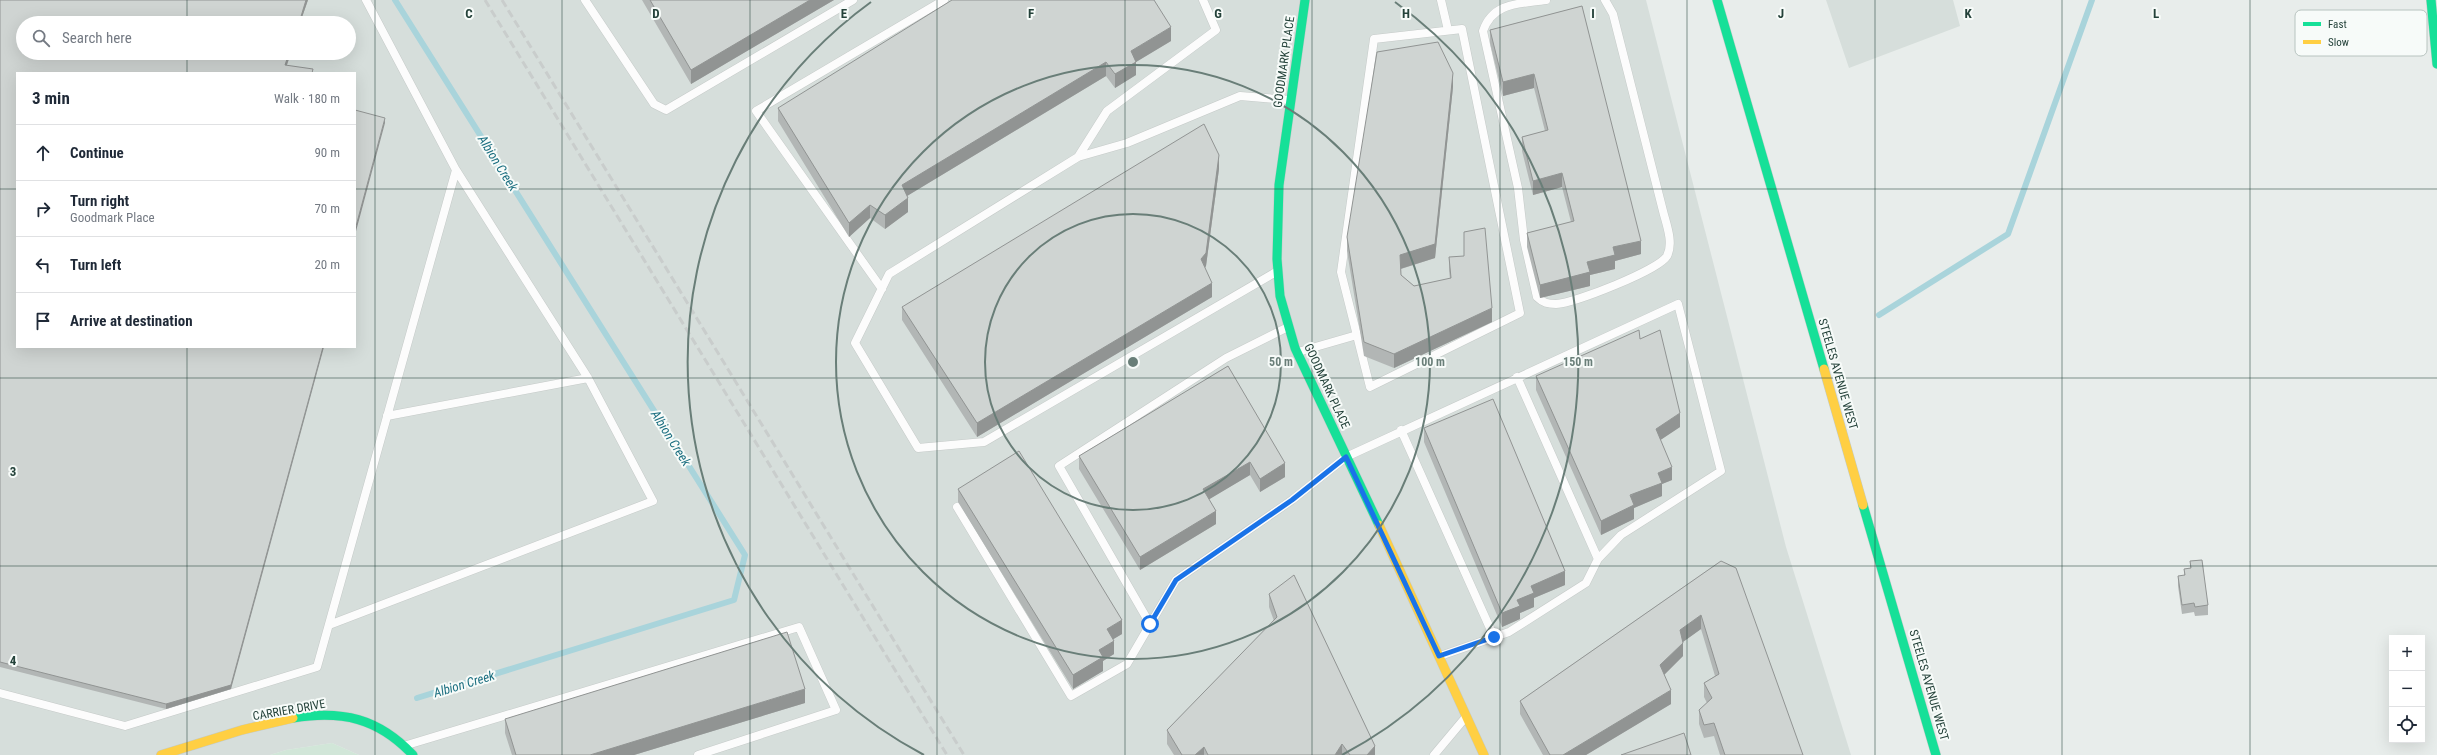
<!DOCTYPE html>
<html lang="en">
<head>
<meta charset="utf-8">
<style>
	:root { --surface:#fff; --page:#f6f6f7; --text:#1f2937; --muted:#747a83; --line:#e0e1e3 }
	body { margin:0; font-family:"Roboto Condensed",sans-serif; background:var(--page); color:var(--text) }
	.controls { position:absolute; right:12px; bottom:12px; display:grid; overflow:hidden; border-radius:0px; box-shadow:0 4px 16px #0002 }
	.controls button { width:36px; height:36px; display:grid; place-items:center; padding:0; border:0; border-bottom:1px solid var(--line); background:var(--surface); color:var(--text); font:20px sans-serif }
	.stop { position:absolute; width:12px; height:12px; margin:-9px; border:3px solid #1a73e8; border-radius:50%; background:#fff }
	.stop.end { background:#1a73e8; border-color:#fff; box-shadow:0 1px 4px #0008 }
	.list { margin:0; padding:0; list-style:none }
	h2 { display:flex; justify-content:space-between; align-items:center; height:52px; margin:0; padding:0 16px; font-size:17px }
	h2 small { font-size:13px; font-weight:400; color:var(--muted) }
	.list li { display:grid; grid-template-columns:26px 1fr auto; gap:12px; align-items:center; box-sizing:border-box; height:56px; padding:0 16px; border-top:1px solid var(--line) }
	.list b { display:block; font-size:15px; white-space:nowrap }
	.list p { margin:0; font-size:13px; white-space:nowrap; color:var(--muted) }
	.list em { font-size:13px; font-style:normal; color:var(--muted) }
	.icon { flex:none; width:22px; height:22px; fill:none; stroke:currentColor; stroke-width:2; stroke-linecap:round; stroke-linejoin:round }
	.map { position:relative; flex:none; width:2437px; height:755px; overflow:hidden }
	.search { position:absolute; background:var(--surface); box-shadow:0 4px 16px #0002; left:16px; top:16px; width:340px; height:44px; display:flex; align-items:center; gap:10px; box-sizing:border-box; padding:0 14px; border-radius:22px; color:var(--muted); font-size:15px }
	.panel { position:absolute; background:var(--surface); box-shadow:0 4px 16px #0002; left:16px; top:72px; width:340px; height:276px; border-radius:0px }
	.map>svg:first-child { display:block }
</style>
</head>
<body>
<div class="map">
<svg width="2437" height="755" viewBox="0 0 2437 755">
	<rect width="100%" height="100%" fill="#e8edeb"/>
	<path fill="#d6dedb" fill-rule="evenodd" d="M0 0H1646L1786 547 1851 755H359L332 743 286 750 270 755H0ZM23 23H349V53H23ZM17 73H355V347H17Z
		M1826 0H1953L1960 26 1849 68Z"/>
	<path fill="#d1e6d8" d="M332 743 359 755H270L286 750Z"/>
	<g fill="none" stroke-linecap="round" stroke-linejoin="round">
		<path stroke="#a9d4db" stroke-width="6" d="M395 0 745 555 734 600 417 698
			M1879 315 2008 234 2092 0"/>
		<g stroke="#c5cac8" stroke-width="9">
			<path id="lane" d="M585 0 654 104 666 110 853 0
				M1441 0 1448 30
				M1546 0C1519 4 1493 2 1483 31L1518 188 1524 240 1537 297C1543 303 1548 304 1556 304 1575 303 1659 270 1667 256 1674 243 1666 223 1663 211L1613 14 1605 0
				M1462 29 1520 313 1370 387 1341 272 1374 39Z
				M1078 157 1107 111 1216 30 1203 0
				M1276 272 984 442 918 448 855 343 889 274 1078 157 1127 143 1240 96 1289 100
				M882 289 756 111 944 0
				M1298 352 1357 335
				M1517 377 1598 559
				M387 416 588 378
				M1401 430 1494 637
				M957 507 1071 696 1127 664 1176 580 1292 500 1346 457 1678 304 1721 471 1621 535 1598 559 1586 583 1509 632 1440 656
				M1150 624 1059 466 1226 358 1286 328
				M329 625 653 501 588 378 456 170
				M0 693 125 726 317 667 456 170 366 0
				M407 745 799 627 836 710 698 755
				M1434 755 1465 718"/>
		</g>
		<g stroke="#c3cbc8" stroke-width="10">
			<path id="fast" d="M1305 0 1279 185 1277 259 1280 296 1295 348 1379 525
				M1717 0 1824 369
				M2431 0 2437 64
				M1863 505 1936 755
				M293 718C342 710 378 718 413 755"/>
		</g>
		<g stroke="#c3cbc8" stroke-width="10">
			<path id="slow" d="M1824 369 1863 505
				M1379 525 1484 755
				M161 755 242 730 293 718"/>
		</g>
		<use href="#lane" stroke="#fcfcfc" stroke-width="8"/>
		<use href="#fast" stroke="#16e098" stroke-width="9"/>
		<use href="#slow" stroke="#ffcf43" stroke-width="9"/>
		<path stroke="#c9cdcc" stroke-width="3" stroke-dasharray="8 4" stroke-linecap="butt" d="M485 0 947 755
			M502 0 964 755"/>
	</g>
	<path fill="#b2b6b5" d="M0 0H308L300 23H23V53H291L287 65 231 689 166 709 0 667Z
		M642 0H834L691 84Z
		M1582 6 1641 254 1615 261V269L1590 275V286L1540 298 1527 247V233L1571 222 1562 187 1533 195 1522 151V137L1545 131 1534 88 1503 96 1490 43V30Z
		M1171 41 1136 62V75L1115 88 1106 76 907 196 908 212 885 229 870 218 849 237 778 121V108Z
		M1453 87 1435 258 1401 269V275L1414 286 1450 279 1449 271V257L1492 322 1394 368 1364 356 1347 251V237Z
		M1219 169 1206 266 1205 268 1212 297 977 437 902 320V307Z
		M1228 366 1285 477 1260 492 1250 475 1209 499 1216 524 1140 570 1079 469V456Z
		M1536 376 1680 427 1660 440 1672 480 1662 484V496L1634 508V519L1601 535 1536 390Z
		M1424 428 1565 585 1534 598V607L1520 613V619L1502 627 1424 442Z
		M958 489 1122 634 1113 639 1114 654 1103 661V671L1073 689 958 502Z
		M1721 561 1803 755H1720L1714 736 1704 738 1699 724V710L1707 703 1704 697V683L1715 676 1701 629 1683 642V656L1664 675 1671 704 1586 755H1543L1520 714V701Z
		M2190 561 2208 605V615L2195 616 2194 612 2182 614 2178 586V576H2184V569L2190 568Z
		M1269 594 1375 755H1174L1167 744V730L1274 621 1269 607Z
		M805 703 634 755H512L505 733V719Z"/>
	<path fill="#919493" d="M306 0H308L300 23H299Z
		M810 0H834L691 84V70Z
		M1171 27V41L1136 62V75L1115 88V74L1131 51Z
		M289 53H291L285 70V65Z
		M1106 62V76L902 199V185Z
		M1453 73V87L1435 258 1400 269V255Z
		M1534 74V88L1503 96V82Z
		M385 118V123L355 235V230Z
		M1219 155V169L1206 266 1201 273V259Z
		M1562 173V187L1533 195V181Z
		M908 198V212L885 229V215Z
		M870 205V218L849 237V223Z
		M1641 241V254L1615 261V269L1590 275V286L1540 298V285L1587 262 1613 247Z
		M1212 283V297L977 437V423Z
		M1492 308V322L1394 368V354Z
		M323 347H324L231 689 166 709V704Z
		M1680 413V427L1656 443V429Z
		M1250 462V475L1203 503V489Z
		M1285 463V477L1260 492V479Z
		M1672 467V480L1662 484V496L1634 508V519L1601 535V521L1658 473Z
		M1216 511V524L1140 570V557Z
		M1565 571V585L1534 598V607L1520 613V619L1502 627V613L1517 600 1531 586Z
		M1701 615V629L1680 644V630Z
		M1122 620V634L1107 643V629Z
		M1114 641V654L1103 661V671L1073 689V675L1099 650Z
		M1683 643V656L1660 679V665Z
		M805 689V703L634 755H590Z
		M1671 690V704L1586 755H1563Z
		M1342 744V755H1335Z
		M1375 746V755H1367Z
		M1204 747V755H1195Z"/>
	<path fill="#cfd4d2" stroke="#919493" d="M0 0H306L299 23H23V53H289L285 65 313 69 312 73H17V347H323L231 685 166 704 0 662Z
		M650 0H810L691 70Z
		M952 0H1154L1171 27 1131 51 1136 62 1115 74 1106 62 902 185 908 198 885 215 870 205 849 223 778 108Z
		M1582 6 1641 241 1613 247 1615 255 1587 262 1590 272 1540 285 1527 233 1574 221 1562 173 1533 181 1522 137 1548 130 1534 74 1503 82 1490 30Z
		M1438 42 1453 73 1435 244 1400 255 1401 275 1414 286 1451 278 1449 257 1464 256V232L1485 228 1492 308 1394 354 1364 342 1347 237 1377 52Z
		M355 110 385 118 355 230Z
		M1204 124 1219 155 1206 253 1201 259 1212 283 977 423 902 307Z
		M1639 330 1640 339 1660 330 1680 413 1656 429 1672 467 1658 473 1662 483 1630 495 1634 505 1601 521 1536 376Z
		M1228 366 1285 463 1260 479 1250 462 1203 489 1216 511 1140 557 1079 456Z
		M1493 399 1565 571 1531 586 1534 593 1517 600 1520 606 1502 613 1424 428Z
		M1019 451 1122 620 1107 629 1114 641 1099 650 1103 657 1073 675 958 489Z
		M2202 560 2208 605 2195 607 2194 603 2182 605 2178 576 2185 575 2184 569 2191 568 2190 561Z
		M1721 561 1736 568 1803 755H1725L1714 723 1704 725 1699 710 1712 698 1704 683 1719 674 1701 615 1680 630 1683 643 1660 665 1671 690 1563 755H1550L1520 701Z
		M1294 575 1375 746 1367 755H1350L1342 744 1335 755H1208L1204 747 1195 755H1182L1167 730 1277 617 1269 594Z
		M787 632 805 689 590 755H516L505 719Z
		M1684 733 1691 755H1621Z"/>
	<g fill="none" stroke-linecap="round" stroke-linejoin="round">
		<path stroke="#1a73e8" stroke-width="5" d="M1150 624 1176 580 1292 500 1346 457 1439 656 1494 637"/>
	</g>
	<path fill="none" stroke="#24423a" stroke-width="1" stroke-opacity="0.55" d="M187 0V23M375 0V755M562 0V755M750 0V755M937 0V755M1125 0V755M1312 0V755M1500 0V755M1687 0V755M1875 0V755M2062 0V755M2250 0V755M187 53V73M0 189H17M355 189H2437M187 347V755M0 378H2437M0 566H2437"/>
	<g fill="none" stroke="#697e78" stroke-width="2">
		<circle cx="1133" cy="362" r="148"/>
		<circle cx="1133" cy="362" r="297"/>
		<path d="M924 755A445 445 0 0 1 871 2M1395 2A445 445 0 0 1 1342 755"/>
	</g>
	<g text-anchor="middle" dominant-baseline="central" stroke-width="4" stroke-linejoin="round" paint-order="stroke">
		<g font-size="12" fill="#24423a" stroke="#f7fbf9">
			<text transform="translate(1284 62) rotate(-82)">GOODMARK PLACE</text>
			<text transform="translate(1838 374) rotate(74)">STEELES AVENUE WEST</text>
			<text transform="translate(1327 386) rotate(65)">GOODMARK PLACE</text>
			<text transform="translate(1929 685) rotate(74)">STEELES AVENUE WEST</text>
			<text transform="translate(289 710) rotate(-10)">CARRIER DRIVE</text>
		</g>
		<g font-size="13" font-style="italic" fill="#1c6f80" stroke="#f7fbf9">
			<text transform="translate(498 163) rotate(58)">Albion Creek</text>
			<text transform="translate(671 438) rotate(58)">Albion Creek</text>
			<text transform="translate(464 684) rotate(-17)">Albion Creek</text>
		</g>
	</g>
	<rect x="2295" y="10" width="132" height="46" rx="6" fill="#f7fbf9" stroke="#b8c4c0" stroke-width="1"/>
	<rect x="2303" y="22" width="18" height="4" fill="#16e098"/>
	<rect x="2303" y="40" width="18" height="4" fill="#ffcf43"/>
	<g font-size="11" fill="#24423a">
		<text x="2328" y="28">Fast</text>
		<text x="2328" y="46">Slow</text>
	</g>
	<g font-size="13" text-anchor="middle" font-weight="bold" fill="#24423a" stroke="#f7fbf9" stroke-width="4" stroke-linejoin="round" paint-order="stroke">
		<text x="469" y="18">C</text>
		<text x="656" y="18">D</text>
		<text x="844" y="18">E</text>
		<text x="1031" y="18">F</text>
		<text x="1218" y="18">G</text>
		<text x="1406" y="18">H</text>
		<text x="1593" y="18">I</text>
		<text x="1781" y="18">J</text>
		<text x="1968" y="18">K</text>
		<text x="2156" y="18">L</text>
		<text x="13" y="476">3</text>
		<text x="13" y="665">4</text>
	</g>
	<circle cx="1133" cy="362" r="6" fill="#697e78" stroke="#f7fbf9" stroke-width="2"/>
	<g font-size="12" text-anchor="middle" font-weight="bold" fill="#697e78" stroke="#f7fbf9" stroke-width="4" stroke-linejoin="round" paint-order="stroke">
		<text x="1281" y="366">50 m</text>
		<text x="1430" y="366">100 m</text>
		<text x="1578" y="366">150 m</text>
	</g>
</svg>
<div class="controls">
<button>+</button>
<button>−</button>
<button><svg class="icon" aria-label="locate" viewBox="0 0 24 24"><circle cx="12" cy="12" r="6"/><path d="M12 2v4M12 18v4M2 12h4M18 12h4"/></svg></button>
</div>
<div class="stop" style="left:1150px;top:624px"></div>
<div class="stop end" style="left:1494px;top:637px"></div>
<div class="search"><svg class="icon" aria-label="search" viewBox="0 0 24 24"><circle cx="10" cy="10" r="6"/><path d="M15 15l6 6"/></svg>Search here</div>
<section class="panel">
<h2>3 min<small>Walk · 180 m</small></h2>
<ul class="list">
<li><svg class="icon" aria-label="ahead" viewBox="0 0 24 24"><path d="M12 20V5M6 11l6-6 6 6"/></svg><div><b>Continue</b></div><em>90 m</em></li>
<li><svg class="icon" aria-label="right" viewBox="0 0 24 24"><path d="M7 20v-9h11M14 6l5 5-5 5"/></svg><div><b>Turn right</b><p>Goodmark Place</p></div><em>70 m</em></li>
<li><svg class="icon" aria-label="left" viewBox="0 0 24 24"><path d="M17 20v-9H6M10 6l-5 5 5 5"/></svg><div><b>Turn left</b></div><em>20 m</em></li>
<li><svg class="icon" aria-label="arrive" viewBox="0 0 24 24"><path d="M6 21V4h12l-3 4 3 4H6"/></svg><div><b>Arrive at destination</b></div></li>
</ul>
</section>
</div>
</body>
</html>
